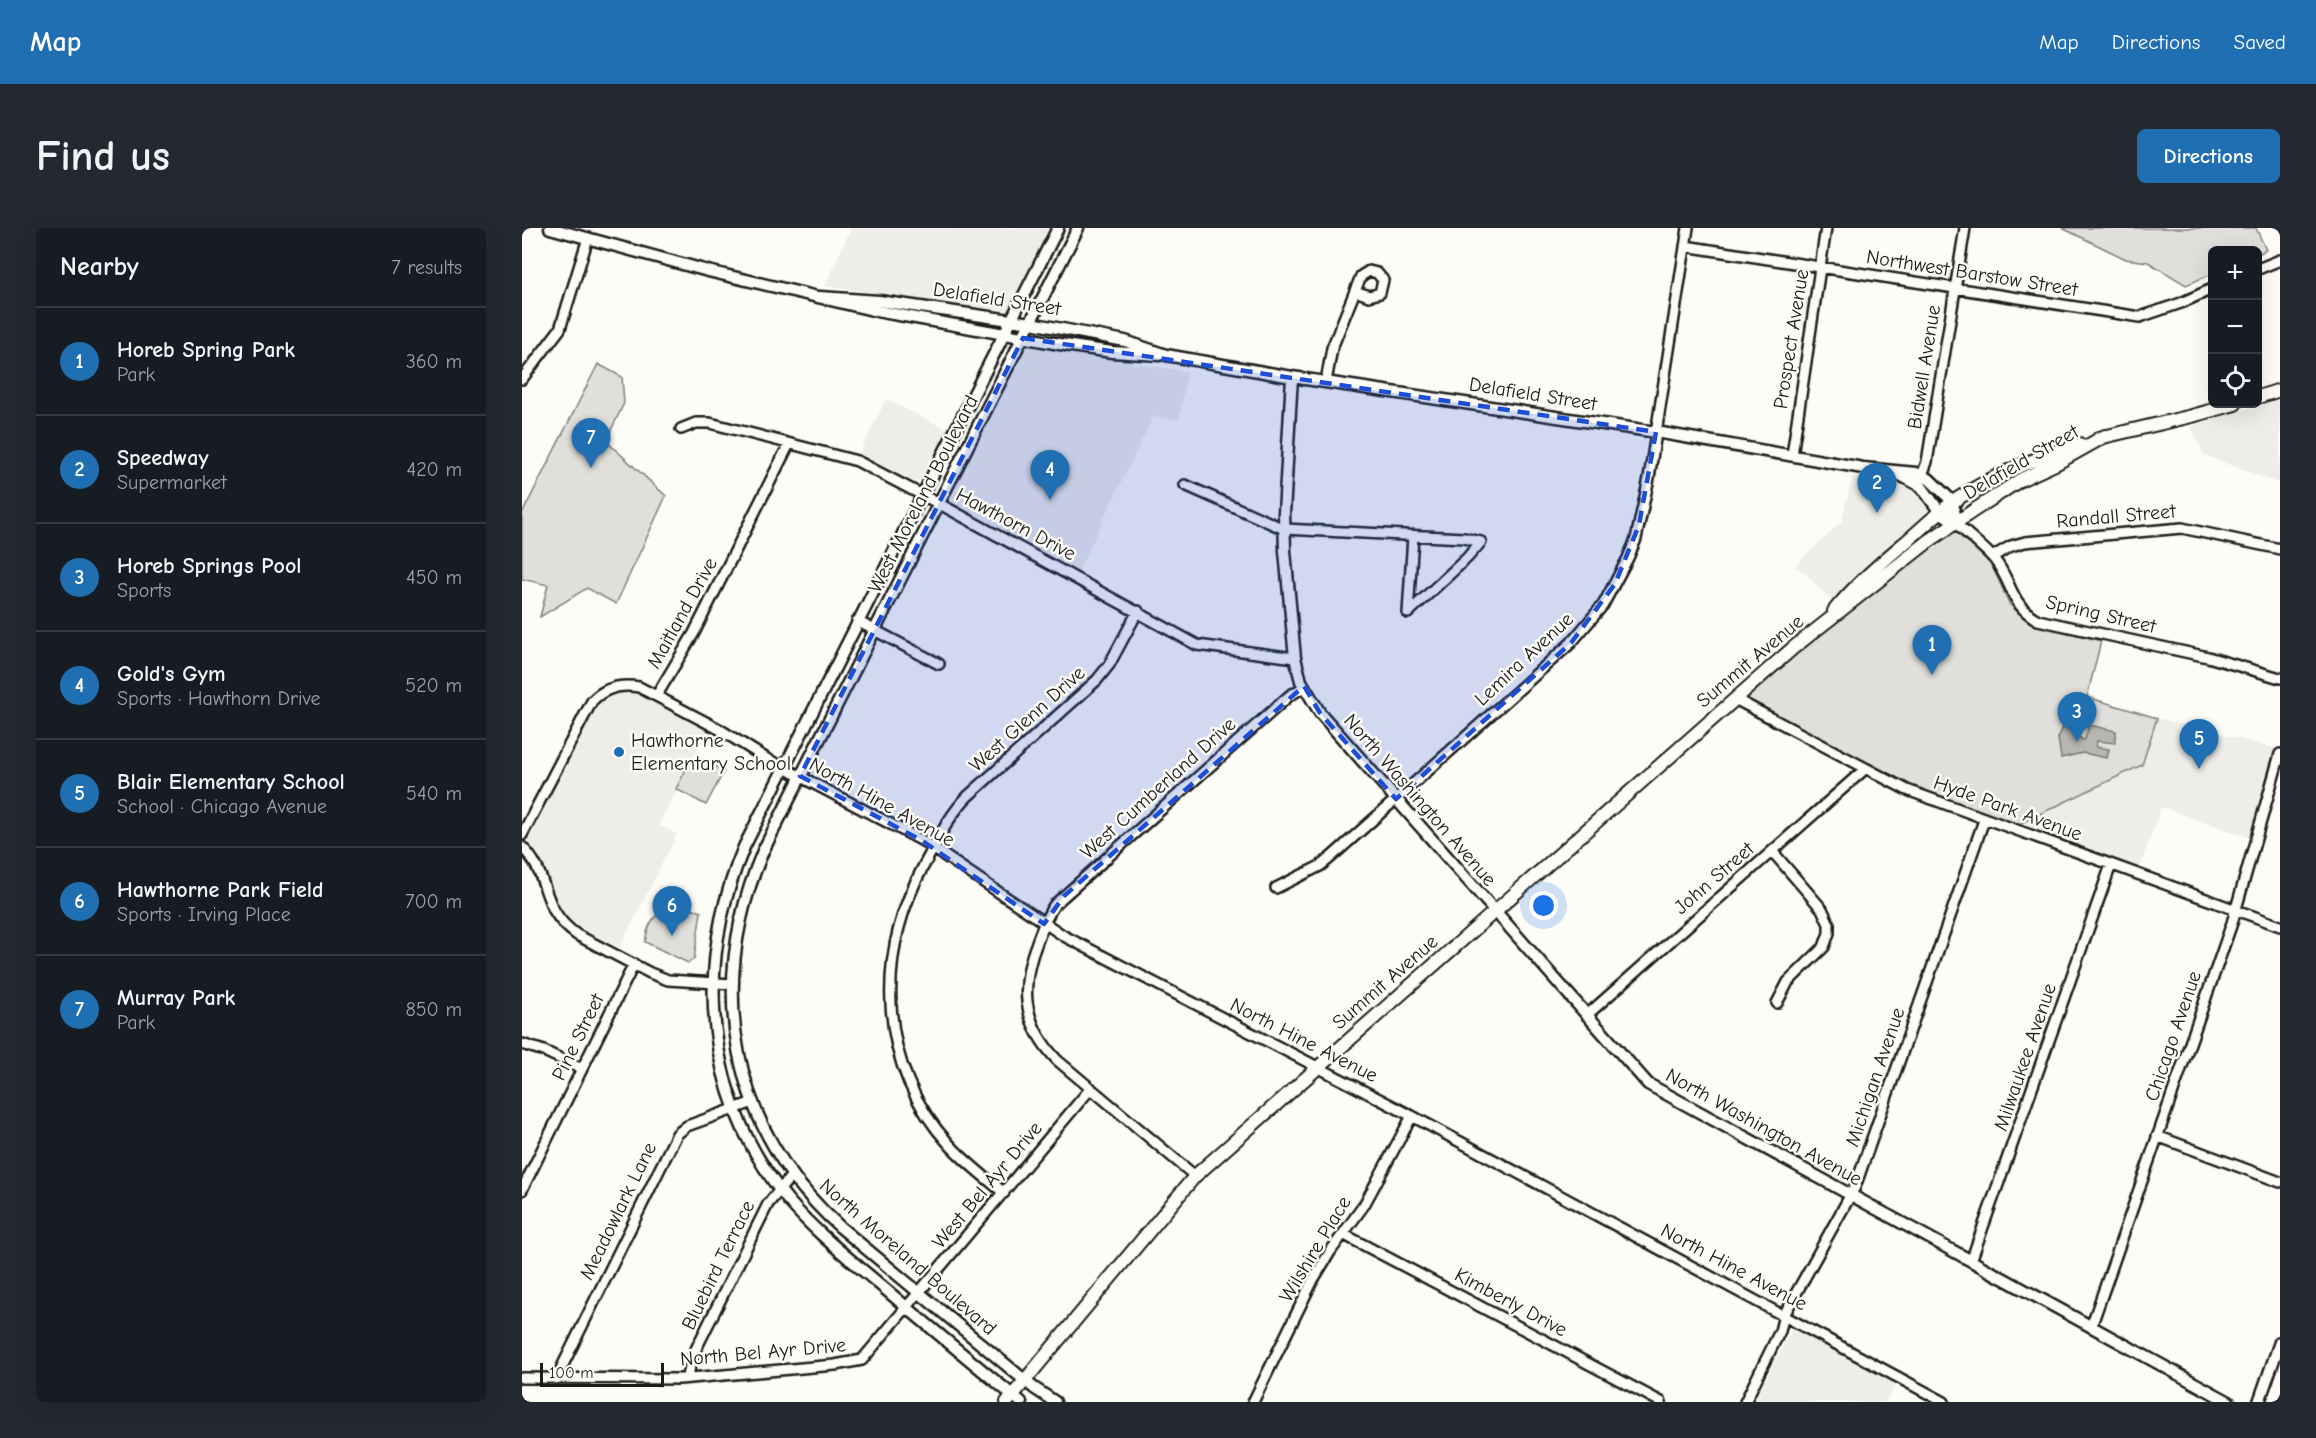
<!DOCTYPE html>
<html lang="en">
<head>
<meta charset="utf-8">
<style>
	:root { --surface:#171b24; --page:#242831; --text:#f1f3f6; --muted:#9ea1a6; --line:#363941; --accent:#1f6fb2 }
	body { margin:0; font-family:"Comic Neue",sans-serif; background:var(--page); color:var(--text) }
	.controls { position:absolute; right:18px; top:18px; display:grid; overflow:hidden; border-radius:9px; box-shadow:0 6px 24px #0002 }
	.controls button { width:54px; height:54px; display:grid; place-items:center; padding:0; border:0; border-bottom:2px solid var(--line); background:var(--surface); color:var(--text); font:30px sans-serif }
	.scale { position:absolute; left:18px; bottom:15px; width:124px; box-sizing:border-box; padding-left:6px; border:3px solid #1c1c1c; border-top:0; font-size:16px; line-height:21px; white-space:nowrap; color:#1c1c1c; -webkit-text-stroke:4px #fdfcf7; paint-order:stroke }
	.you { position:absolute; left:1022px; top:678px; width:21px; height:21px; margin:-15px; border:4px solid #fff; border-radius:50%; background:#1a73e8; box-shadow:0 0 0 9px #1a73e833 }
	.badge { display:grid; place-items:center; width:39px; height:39px; border-radius:50%; background:var(--accent); color:#fff; font-size:20px; font-weight:700 }
	.pin { position:absolute; translate:-50% -50px; filter:drop-shadow(0 2px 3px #0008) }
	.pin::after { content:''; position:absolute; top:32px; width:21px; height:18px; background:inherit; clip-path:polygon(0 0,100% 0,50% 100%) }
	.list { margin:0; padding:0; list-style:none }
	h2 { display:flex; justify-content:space-between; align-items:center; height:78px; margin:0; padding:0 24px; font-size:26px }
	h2 small { font-size:20px; font-weight:400; color:var(--muted) }
	.list li { display:grid; grid-template-columns:39px 1fr auto; gap:18px; align-items:center; box-sizing:border-box; height:108px; padding:0 24px; border-top:2px solid var(--line) }
	.list b { display:block; font-size:22px; white-space:nowrap }
	.list p { margin:0; font-size:20px; white-space:nowrap; color:var(--muted) }
	.list em { font-size:20px; font-style:normal; color:var(--muted) }
	.icon { flex:none; width:33px; height:33px; fill:none; stroke:currentColor; stroke-width:2; stroke-linecap:round; stroke-linejoin:round }
	.map { position:relative; flex:none; width:1758px; height:1174px; overflow:hidden; border-radius:9px }
	header { display:flex; align-items:center; gap:36px; box-sizing:border-box; height:84px; padding:0 30px; background:var(--accent); color:#fff }
	header strong { font-size:28px }
	nav { display:flex; gap:33px; margin-inline-start:auto; font-size:21px }
	.intro { display:flex; align-items:center; justify-content:space-between; box-sizing:border-box; height:144px; padding:0 36px }
	h1 { margin:0; font-size:42px }
	.button { padding:15px 27px; border-radius:9px; background:var(--accent); color:#fff; font-size:21px; font-weight:700 }
	main { display:flex; gap:36px; padding:0 36px }
	aside { flex:1; background:var(--surface); border-radius:9px; box-shadow:0 6px 24px #0002 }
	.map>svg:first-child { display:block }
</style>
</head>
<body>
<header>
<strong>Map</strong>
<nav><a>Map</a><a>Directions</a><a>Saved</a></nav>
</header>
<div class="intro"><h1>Find us</h1><a class="button">Directions</a></div>
<main>
<aside>
<h2>Nearby<small>7 results</small></h2>
<ul class="list">
<li><span class="badge">1</span><div><b>Horeb Spring Park</b><p>Park</p></div><em>360 m</em></li>
<li><span class="badge">2</span><div><b>Speedway</b><p>Supermarket</p></div><em>420 m</em></li>
<li><span class="badge">3</span><div><b>Horeb Springs Pool</b><p>Sports</p></div><em>450 m</em></li>
<li><span class="badge">4</span><div><b>Gold's Gym</b><p>Sports · Hawthorn Drive</p></div><em>520 m</em></li>
<li><span class="badge">5</span><div><b>Blair Elementary School</b><p>School · Chicago Avenue</p></div><em>540 m</em></li>
<li><span class="badge">6</span><div><b>Hawthorne Park Field</b><p>Sports · Irving Place</p></div><em>700 m</em></li>
<li><span class="badge">7</span><div><b>Murray Park</b><p>Park</p></div><em>850 m</em></li>
</ul>
</aside>
<div class="map">
<svg width="1758" height="1174" viewBox="0 0 1758 1174">
	<rect width="100%" height="100%" fill="#fdfcf7"/>
	<filter id="ink" filterUnits="userSpaceOnUse"><feTurbulence type="fractalNoise" baseFrequency=".0167" numOctaves="2"/><feDisplacementMap in="SourceGraphic" scale="12" xChannelSelector="R" yChannelSelector="G"/><feConvolveMatrix kernelMatrix="1 2 1 2 8 2 1 2 1" color-interpolation-filters="sRGB"/></filter>
	<g filter="url(#ink)">
		<path fill="#eeede9" d="M329 0H528L488 78 485 82 478 84 303 58Z
			M508 117 665 144 657 192 631 189 556 344 431 277 424 269 501 118Z
			M364 171 426 202 398 254 389 253 337 226Z
			M1758 171V256L1682 227 1669 198Z
			M1330 249 1392 260 1410 279V282L1309 372 1283 345 1273 338 1320 293Z
			M97 463 120 467 186 502 138 594 139 598 155 606 98 719 78 712 43 688 31 671 18 631 5 612 71 480 82 469Z
			M1635 490 1753 520 1729 610 1639 579 1617 642 1495 597 1620 537Z
			M1271 1101 1374 1156 1364 1174H1232L1264 1111Z"/>
		<path fill="#e0dfdb" stroke="#7e7e7c" stroke-width="1.5" d="M1540 0H1734L1744 22 1736 26V22H1690V46L1664 57 1626 34 1604 31Z
			M76 136 100 149 102 175 84 213 144 268 94 376 65 360 18 389 26 357 0 351V286Z
			M1431 301 1469 336 1488 377 1509 395 1579 413 1565 469 1635 490 1620 537 1495 597 1385 557 1224 471 1273 425Z
			M177 533 182 535 183 533 202 543 184 577 154 561 168 534 174 538Z
			M160 676 179 684 172 731 166 735 123 714C126 692 137 678 160 676Z"/>
		<path fill="#b7b6b2" stroke="#797876" stroke-width="1.5" d="M1542 497 1561 512 1563 511 1567 497 1594 503 1593 515 1575 513 1574 519 1587 521 1585 530 1561 525 1539 530 1536 510Z"/>
		<g fill="none" stroke-linecap="round" stroke-linejoin="round">
			<g stroke="#1c1c1c" stroke-width="14">
				<path id="minor" d="M1163 18 1618 89 1659 75 1690 61
					M1736 41 1758 32
					M0 151 38 101 66 10
					M804 154 810 120 839 48 847 43 855 45 861 52 858 65 847 68 833 63
					M159 201 174 195H188L335 233 427 281 675 417 773 430
					M1270 227 1304 0
					M1400 247 1405 234 1443 0
					M663 257 762 301 942 310 959 314 945 330 886 385
					M1434 295C1446 308 1461 318 1472 331 1491 354 1487 376 1516 392L1686 429 1758 450
					M1470 329 1489 318 1503 314 1660 300 1758 321
					M886 385 891 308
					M335 393 417 436
					M135 467 172 405 267 216
					M1213 471 1385 562 1758 698
					M0 607 70 473C83 459 99 456 117 459L197 501 245 531 399 612 542 708 890 888 1422 1174
					M0 619C30 648 16 680 55 707L128 745 146 752 210 756
					M1250 623 1300 681 1307 696V705L1302 719 1266 754 1255 775
					M754 660 798 638 807 631 1049 415 1081 377 1106 330 1114 311 1127 250 1166 0
					M1065 787 1343 541
					M0 816 22 823 60 841
					M1635 908 1758 954
					M673 948 535 832C501 796 497 760 515 714 520 701 524 688 533 676L767 468 782 459
					M0 962 112 736
					M482 965C463 949 443 934 427 916 356 838 353 729 401 639 415 614 425 590 445 569L575 452 587 437 616 383
					M821 1006 1139 1174
					M1449 1033 1589 637
					M1569 1099 1710 695 1758 526
					M0 1150 158 1151 313 1137 340 1132 569 860
					M166 1150 168 1137 172 1125 246 976 270 947
					M34 1151 155 906 165 898 231 874
					M731 1174 791 1052 808 1024 842 977 890 888
					M1223 1174 1258 1103 1262 1087 1333 959 1462 592"/>
			</g>
			<g stroke="#1c1c1c" stroke-width="15">
				<path id="tertiary" d="M28 0 186 43 355 83 549 118 590 124 637 127
					M298 69 357 73 509 95 603 113 644 127 770 149 1134 204 1341 240 1394 245 1407 251 1431 274 1434 295
					M770 149 762 285 763 323 773 430 779 453 798 485 1126 856 1707 1174
					M1376 246 1399 258 1418 284 1434 295
					M499 1174C451 1135 403 1095 356 1055 324 1028 292 1003 265 971 182 869 172 738 222 619L536 0
					M533 1174 512 1160 318 999C207 899 184 758 241 623L556 0
					M1737 1174 1758 1114"/>
			</g>
			<g stroke="#1c1c1c" stroke-width="16">
				<path id="secondary" d="M1736 169 1758 162
					M1577 210 1670 188 1713 176
					M1312 383C1331 359 1355 338 1379 318 1396 304 1413 287 1431 274 1468 248 1514 230 1557 216
					M485 1174 673 948 1271 420 1407 313 1451 283 1498 252 1535 235 1583 208"/>
			</g>
			<use href="#minor" stroke="#fdfcf7" stroke-width="9"/>
			<use href="#tertiary" stroke="#fdfcf7" stroke-width="10"/>
			<use href="#secondary" stroke="#fdfcf7" stroke-width="12"/>
		</g>
	</g>
	<path fill="#1d4ed8" fill-opacity="0.2" stroke="#1d4ed8" stroke-width="4.5" stroke-dasharray="12 8" stroke-linejoin="round" d="M501 110 1134 204 1117 297 1093 356 1049 415 874 571 798 485 782 458 542 668 522 696 399 612 278 548Z"/>
	<circle fill="#1f6fb2" stroke="#fdfcf7" stroke-width="2" cx="97" cy="524" r="6"/>
	<g text-anchor="middle" dominant-baseline="central" stroke-width="5" stroke-linejoin="round" paint-order="stroke">
		<g font-size="20" fill="#1c1c1c" stroke="#fdfcf7">
			<text transform="translate(1450 45) rotate(9)">Northwest Barstow Street</text>
			<text transform="translate(475 71) rotate(9)">Delafield Street</text>
			<text transform="translate(1269 111) rotate(-81)">Prospect Avenue</text>
			<text transform="translate(1402 139) rotate(-81)">Bidwell Avenue</text>
			<text transform="translate(1011 166) rotate(9)">Delafield Street</text>
			<text transform="translate(1499 234) rotate(-30)">Delafield Street</text>
			<text transform="translate(401 266) rotate(-63)">West Moreland Boulevard</text>
			<text transform="translate(1594 288) rotate(-5)">Randall Street</text>
			<text transform="translate(494 296) rotate(28)">Hawthorn Drive</text>
			<text transform="translate(160 385) rotate(-61)">Maitland Drive</text>
			<text transform="translate(1579 386) rotate(13)">Spring Street</text>
			<text transform="translate(1002 431) rotate(-43)">Lemira Avenue</text>
			<text transform="translate(1228 433) rotate(-40)">Summit Avenue</text>
			<text transform="translate(505 491) rotate(-42)">West Glenn Drive</text>
			<text transform="translate(636 560) rotate(-42)">West Cumberland Drive</text>
			<text transform="translate(898 572) rotate(49)">North Washington Avenue</text>
			<text transform="translate(360 574) rotate(29)">North Hine Avenue</text>
			<text transform="translate(1486 580) rotate(20)">Hyde Park Avenue</text>
			<text transform="translate(1192 650) rotate(-41)">John Street</text>
			<text transform="translate(863 754) rotate(-41)">Summit Avenue</text>
			<text transform="translate(1651 808) rotate(-71)">Chicago Avenue</text>
			<text transform="translate(56 809) rotate(-64)">Pine Street</text>
			<text transform="translate(782 812) rotate(27)">North Hine Avenue</text>
			<text transform="translate(1503 829) rotate(-71)">Milwaukee Avenue</text>
			<text transform="translate(1353 849) rotate(-71)">Michigan Avenue</text>
			<text transform="translate(1242 899) rotate(29)">North Washington Avenue</text>
			<text transform="translate(465 957) rotate(-50)">West Bel Ayr Drive</text>
			<text transform="translate(96 983) rotate(-64)">Meadowlark Lane</text>
			<text transform="translate(793 1021) rotate(-59)">Wilshire Place</text>
			<text transform="translate(386 1029) rotate(41)">North Moreland Boulevard</text>
			<text transform="translate(196 1037) rotate(-64)">Bluebird Terrace</text>
			<text transform="translate(1212 1039) rotate(28)">North Hine Avenue</text>
			<text transform="translate(989 1074) rotate(28)">Kimberly Drive</text>
			<text transform="translate(241 1124) rotate(-5)">North Bel Ayr Drive</text>
		</g>
		<g font-size="20" fill="#1c1c1c" stroke="#fdfcf7" text-anchor="start">
			<text x="109" y="512">Hawthorne<tspan x="109" dy="23">Elementary School</tspan></text>
		</g>
	</g>
</svg>
<div class="controls">
<button>+</button>
<button>−</button>
<button><svg class="icon" aria-label="locate" viewBox="0 0 24 24"><circle cx="12" cy="12" r="6"/><path d="M12 2v4M12 18v4M2 12h4M18 12h4"/></svg></button>
</div>
<div class="scale">100 m</div>
<div class="you"></div>
<div class="pin badge" style="left:1410px;top:447px">1</div>
<div class="pin badge" style="left:1355px;top:285px">2</div>
<div class="pin badge" style="left:1555px;top:514px">3</div>
<div class="pin badge" style="left:528px;top:272px">4</div>
<div class="pin badge" style="left:1677px;top:541px">5</div>
<div class="pin badge" style="left:150px;top:708px">6</div>
<div class="pin badge" style="left:69px;top:240px">7</div>
</div>
</main>
</body>
</html>
